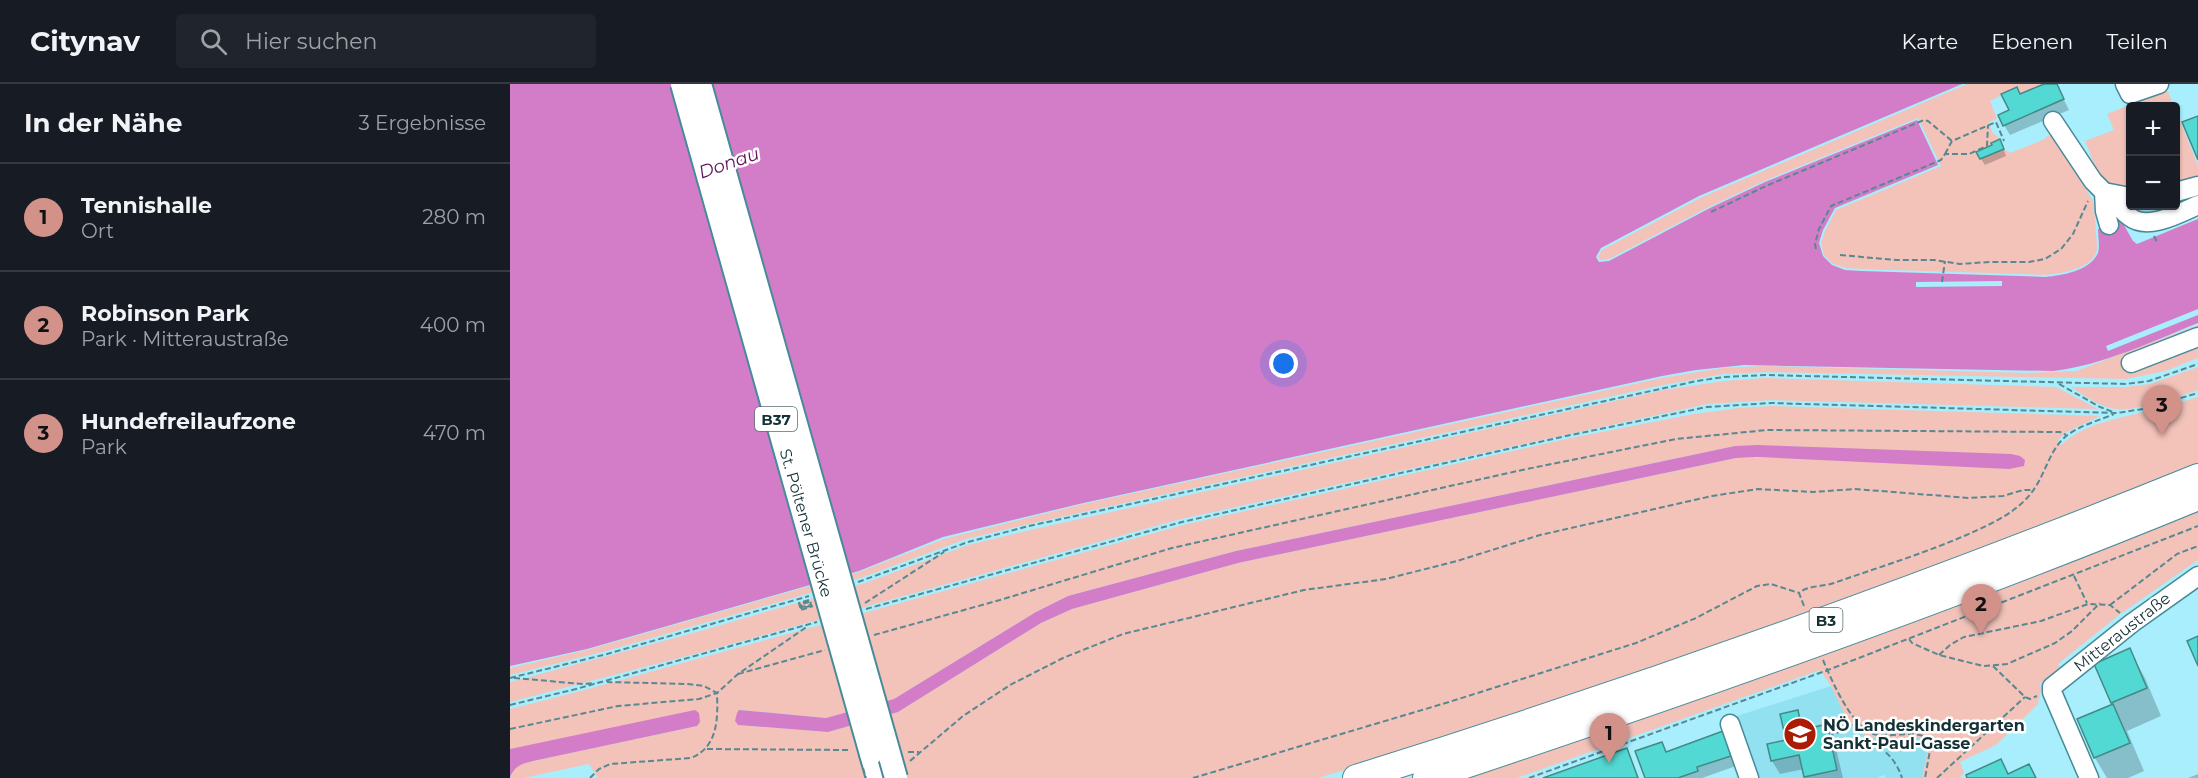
<!DOCTYPE html>
<html lang="de">
<head>
<meta charset="utf-8">
<style>
	:root { --surface:#171b24; --page:#20242c; --text:#f1f3f6; --muted:#9ea1a6; --line:#363941; --accent:#d2928a }
	body { margin:0; font-family:Montserrat,sans-serif; background:var(--page); color:var(--text) }
	.controls { position:absolute; right:18px; top:18px; display:grid; overflow:hidden; border-radius:6px; box-shadow:0 2px 4px #0004 }
	.controls button { width:54px; height:54px; display:grid; place-items:center; padding:0; border:0; border-bottom:2px solid var(--line); background:var(--surface); color:var(--text); font:30px sans-serif }
	.you { position:absolute; left:774px; top:280px; width:21px; height:21px; margin:-15px; border:4px solid #fff; border-radius:50%; background:#1a73e8; box-shadow:0 0 0 9px #1a73e833 }
	.badge { display:grid; place-items:center; width:39px; height:39px; border-radius:50%; background:var(--accent); color:#111; font-size:20px; font-weight:700 }
	.pin { position:absolute; translate:-50% -50px; filter:drop-shadow(0 2px 3px #0008) }
	.pin::after { content:''; position:absolute; top:32px; width:21px; height:18px; background:inherit; clip-path:polygon(0 0,100% 0,50% 100%) }
	.list { margin:0; padding:0; list-style:none }
	h2 { display:flex; justify-content:space-between; align-items:center; height:78px; margin:0; padding:0 24px; font-size:26px }
	h2 small { font-size:20px; font-weight:400; color:var(--muted) }
	.list li { display:grid; grid-template-columns:39px 1fr auto; gap:18px; align-items:center; box-sizing:border-box; height:108px; padding:0 24px; border-top:2px solid var(--line) }
	.list b { display:block; font-size:22px; white-space:nowrap }
	.list p { margin:0; font-size:20px; white-space:nowrap; color:var(--muted) }
	.list em { font-size:20px; font-style:normal; color:var(--muted) }
	.icon { flex:none; width:33px; height:33px; fill:none; stroke:currentColor; stroke-width:2; stroke-linecap:round; stroke-linejoin:round }
	.map { position:relative; flex:none; width:1688px; height:694px; overflow:hidden }
	header { display:flex; align-items:center; gap:36px; box-sizing:border-box; height:84px; padding:0 30px; background:var(--surface); border-bottom:2px solid var(--line) }
	header strong { font-size:28px }
	nav { display:flex; gap:33px; margin-inline-start:auto; font-size:21px }
	.search { width:420px; height:54px; background:var(--page); display:flex; align-items:center; gap:15px; box-sizing:border-box; padding:0 21px; border-radius:6px; color:var(--muted); font-size:22px }
	main { display:flex }
	aside { flex:1; background:var(--surface) }
	.map>svg:first-child { display:block }
</style>
</head>
<body>
<header>
<strong>Citynav</strong>
<div class="search"><svg class="icon" aria-label="search" viewBox="0 0 24 24"><circle cx="10" cy="10" r="6"/><path d="M15 15l6 6"/></svg>Hier suchen</div>
<nav><a>Karte</a><a>Ebenen</a><a>Teilen</a></nav>
</header>
<main>
<aside>
<h2>In der Nähe<small>3 Ergebnisse</small></h2>
<ul class="list">
<li><span class="badge">1</span><div><b>Tennishalle</b><p>Ort</p></div><em>280 m</em></li>
<li><span class="badge">2</span><div><b>Robinson Park</b><p>Park · Mitteraustraße</p></div><em>400 m</em></li>
<li><span class="badge">3</span><div><b>Hundefreilaufzone</b><p>Park</p></div><em>470 m</em></li>
</ul>
</aside>
<div class="map">
<svg width="1688" height="694" viewBox="0 0 1688 694">
	<rect width="100%" height="100%" fill="#a8eefc"/>
	<path fill="#91e1f0" d="M1321 602 1337 635 1358 654 1410 653 1418 657 1419 661 1412 694H1376L1374 691 1366 694H1243L1221 634Z"/>
	<path fill="#f3c3ba" fill-rule="evenodd" d="M1457 0H1534L1510 10 1507 3 1480 17 1487 35 1479 38 1482 48 1490 55 1482 59V61L1467 69 1470 75 1494 65 1500 69 1535 55 1537 52H1544L1583 117C1585 128 1585 139 1586 150 1586 155 1588 163 1586 169 1579 186 1551 189 1536 191L1351 185 1336 184 1323 180 1314 171 1311 159 1315 147 1326 126 1431 82 1408 34 1254 97 1199 123 1099 175 1090 176 1088 173 1092 166 1190 114Z
		M1657 6 1664 22H1620V109C1589 107 1586 82 1575 57L1604 46 1597 30Z
		M1666 26 1688 82V97L1666 104Z
		M1688 241V274L1655 287 1616 295 1255 288 1213 290 1153 301 519 440 456 455 353 493 300 509 96 567 0 591V584L77 566 349 488 434 455 569 421 1152 294 1213 284 1255 282 1517 289 1566 287Z
		M1688 283V306C1666 313 1629 327 1607 325 1591 324 1574 311 1561 303H1616L1640 300Z
		M1255 294 1546 303 1588 325 1261 316 1197 320 671 435 196 567 0 618V598L187 548 355 499 458 461 520 446 1154 306 1214 297Z
		M1688 313V383L1409 491 935 656 808 694H88L79 680 13 694H1C2 681 12 680 23 677L187 642 0 665V625L67 608 673 441 1056 355 1184 330 1229 324 1261 322 1590 332 1555 349 1548 356 1550 362C1574 339 1607 335 1638 327 1655 323 1671 318 1688 313ZM1247 361 1510 372 1226 374 728 479 562 525 531 539 388 628 318 648 228 641 225 637 230 626 316 634 384 615 526 528 558 512 726 467 1225 362Z
		M1688 423V476L1609 531 1548 580 1550 583 1530 600 1531 606 1528 620 1486 661 1450 678 1454 689 1449 694H1412L1419 661 1414 654H1358L1337 635 1321 602 1310 586 1007 694H955Z"/>
	<path fill="#d37cc8" d="M0 0H1452L1189 112 1091 164 1086 173 1089 178 1099 177 1200 124 1255 98 1407 36 1428 81 1325 124 1313 146 1309 159 1313 172 1322 181 1335 186 1351 187 1536 193C1553 191 1580 187 1588 169 1590 162 1588 152 1588 145L1611 136 1623 157 1627 160 1688 135V239C1641 258 1593 281 1543 287L1234 281 1186 286 1152 292 569 420 433 453 349 487 77 565 0 582Z
		M1247 361 1501 370 1510 372 1515 376 1514 382 1499 385 1247 373 1226 374 728 479 562 525 531 539 388 628 318 648 228 641 225 637 227 629 229 626 316 634 384 615 526 528 558 512 726 467 1225 362Z
		M185 626 189 629 190 638 187 642 23 677C11 680 4 682 0 694V665Z"/>
	<path fill="#a8eefc" d="M1492 197V202L1406 203V198Z
		M1688 225V231L1598 267 1596 262Z"/>
	<path fill="#0003" d="M1537 0H1546L1559 26 1500 51 1494 41 1511 12Z
		M1493 63 1496 72 1475 81 1471 75Z
		M1619 566 1635 594 1651 632 1617 647 1634 687 1618 694H1597L1585 674 1603 621 1586 580Z
		M1287 628 1296 647 1316 642 1324 656 1333 694H1296L1294 685 1270 690 1262 677 1278 657Z
		M1212 649 1226 682 1192 694H1136L1152 660 1157 669Z
		M1117 666 1129 694H1037Z
		M1688 690V694H1678Z"/>
	<path fill="#53d9d4" stroke="#438a87" stroke-width="1.5" d="M1534 0H1547L1554 15 1493 42 1488 31 1499 26 1491 10 1507 3 1510 10Z
		M1688 32V76L1672 38Z
		M1490 55 1494 65 1470 75 1466 68 1482 61 1481 59Z
		M1688 552V582L1677 557Z
		M1620 564 1637 604 1601 619 1584 580Z
		M1603 620 1620 659 1584 674 1567 635Z
		M1288 626 1292 646 1317 640 1327 686 1294 693 1289 671 1261 677 1257 660 1276 656 1270 630Z
		M1213 647 1221 672 1187 683 1188 687 1168 694H1135L1125 667 1152 658 1156 668Z
		M1117 664 1128 694H1033Z
		M1491 675 1498 690 1519 680 1526 694H1457L1456 691Z"/>
	<g fill="none" stroke-linecap="round" stroke-linejoin="round">
		<g stroke="#478b98" stroke-width="21">
			<path id="minor" d="M1615 0 1620 10 1649 0
				M1543 37 1583 97 1594 108 1620 113
				M1594 108 1595 127 1599 141
				M1666 108 1688 102
				M1596 109C1603 117 1611 126 1620 133 1638 147 1670 129 1688 121
				M1621 279 1688 253
				M1220 640 1239 694
				M1579 694 1542 608V603L1622 539 1688 492"/>
		</g>
		<g stroke="#478b98" stroke-width="26">
			<path id="major" d="M361 670 368 694"/>
		</g>
		<g stroke="#478b98" stroke-width="28">
			<path id="highway" d="M846 694C1131 605 1411 505 1688 393
				M916 694C1176 608 1435 517 1688 413"/>
		</g>
		<path stroke="#588891" stroke-width="2" stroke-dasharray="6 3" stroke-linecap="butt" d="M1435 70 1442 57 1486 38 1494 57
			M1201 128 1256 102 1414 36 1418 37 1442 57
			M1644 152 1648 160
			M1306 165 1305 160 1309 145 1321 122 1431 76 1435 70H1459L1477 62 1478 41
			M1330 171 1386 176H1424L1450 180 1479 178H1519L1535 175 1551 165 1563 150 1578 117
			M1432 198 1435 177
			M1549 300 1590 323 1603 328
			M1564 492 1577 519
			M348 498 458 458 519 442 1187 297 1214 293 1255 291 1616 300 1639 297 1688 280
			M299 516 289 519 291 526 303 522
			M299 518 291 520 292 523 301 521 300 516 290 520 291 524 301 522
			M355 519 434 468
			M1600 521 1667 470 1688 462
			M1294 522 1289 509C1298 501 1313 503 1324 499 1375 481 1429 465 1478 441 1499 431 1518 418 1529 397 1537 382 1542 365 1554 354 1567 342 1588 337 1604 330
			M356 525 672 438 1056 352 1197 323 1261 319 1607 329 1633 325 1688 309
			M364 551 490 516 662 464 1012 386 1166 355 1257 346 1550 348 1556 351
			M1399 555 1402 559 1429 571 1473 582 1497 580 1545 559 1562 547 1590 519
			M1429 571 1440 561 1454 553 1531 537 1578 520 1600 521 1610 529
			M1313 576C1322 597 1340 639 1361 649 1379 657 1414 640 1421 661L1415 694
			M1483 582 1515 613 1520 615 1527 612
			M228 590 315 566
			M0 594 97 570 299 512
			M4 594 73 600 85 599
			M0 621 66 605 307 538
			M1348 639 1322 651 1324 657C1355 651 1382 663 1392 694
			M0 645 108 622 189 615 207 609 228 590 298 542
			M197 665 341 666
			M398 668H409
			M400 677 453 632 500 601 553 574 613 550 794 506 876 495 947 477 1030 451 1202 412 1248 405 1303 408 1345 405 1459 414 1493 412 1513 406H1523
			M80 694 89 685 100 680 181 674C208 663 208 635 207 609L194 602 178 600 97 598
			M683 694 939 618 1126 559 1186 534 1247 502 1261 500 1289 509
			M1019 694 1318 586 1688 442
			M1427 694 1515 613"/>
		<use href="#minor" stroke="#fff" stroke-width="18"/>
		<use href="#major" stroke="#fff" stroke-width="22"/>
		<use href="#highway" stroke="#fff" stroke-width="26"/>
		<g stroke="#478b98" stroke-width="26" stroke-linecap="butt">
			<path id="major-bridge" d="M172 0 361 670
				M190 0 386 694"/>
		</g>
		<path stroke="#588891" stroke-width="2" stroke-dasharray="6 3" stroke-linecap="butt" d="M353 684 356 694"/>
		<use href="#major-bridge" stroke="#fff" stroke-width="22"/>
	</g>
	<defs>
		<g id="school-disc" transform="scale(1.725)"><circle r="9.5" fill="#ab1c05" stroke="#fff"/><path d="M0-5L7-2L0 1L-7-2ZM-4 1L0 2.5L4 1V4Q0 6-4 4Z" fill="#fff"/></g>
	</defs>
	<g fill-rule="evenodd">
		<use href="#school-disc" x="1290" y="650"/>
	</g>
	<g text-anchor="middle" dominant-baseline="central" stroke-width="5" stroke-linejoin="round" paint-order="stroke">
		<g fill="#fff" stroke="#5a6f72" stroke-width="1.5">
			<rect x="245" y="323" width="42" height="24" rx="4.5"/>
			<rect x="1299.5" y="524" width="33" height="24" rx="4.5"/>
		</g>
		<g font-size="15" font-weight="bold" fill="#143136">
			<text x="266" y="335">B37</text>
			<text x="1316" y="536">B3</text>
		</g>
		<g font-size="16" fill="#143136" stroke="#fff">
			<text transform="translate(296 439) rotate(74)">St. Pöltener Brücke</text>
			<text transform="translate(1612 548) rotate(-38)">Mitteraustraße</text>
		</g>
		<g font-size="16" font-weight="bold" fill="#143136" stroke="#fff" text-anchor="start">
			<text x="1313" y="641">NÖ Landeskindergarten<tspan x="1313" dy="18">Sankt-Paul-Gasse</tspan></text>
		</g>
		<g font-size="18" font-style="italic" fill="#61115b" stroke="#fff">
			<text transform="translate(219 79) rotate(-19)">Donau</text>
		</g>
	</g>
</svg>
<div class="controls">
<button>+</button>
<button>−</button>
</div>
<div class="you"></div>
<div class="pin badge" style="left:1099px;top:679px">1</div>
<div class="pin badge" style="left:1471px;top:550px">2</div>
<div class="pin badge" style="left:1652px;top:351px">3</div>
</div>
</main>
</body>
</html>
